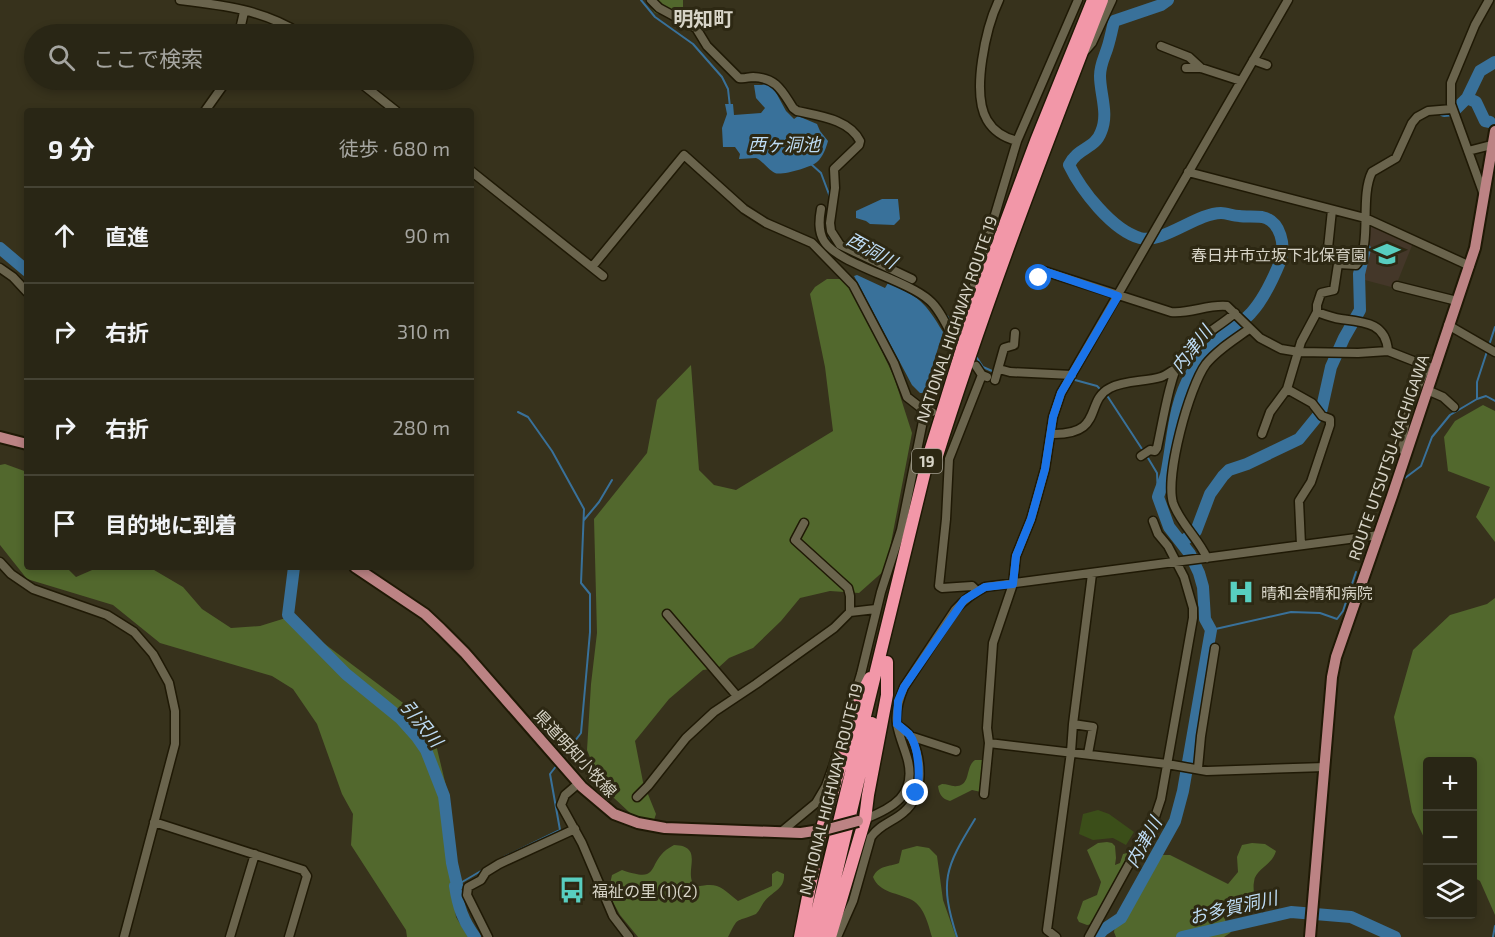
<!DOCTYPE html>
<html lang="ja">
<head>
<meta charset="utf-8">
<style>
	:root { --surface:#292615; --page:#312e1e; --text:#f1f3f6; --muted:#a5a5a0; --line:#454334 }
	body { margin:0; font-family:"Exo 2","Noto Sans JP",sans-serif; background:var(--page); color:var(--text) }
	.controls { position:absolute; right:18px; bottom:18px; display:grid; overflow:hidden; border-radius:6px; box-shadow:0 3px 9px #0003 }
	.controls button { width:54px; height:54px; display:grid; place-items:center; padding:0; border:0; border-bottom:2px solid var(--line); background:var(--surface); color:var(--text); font:30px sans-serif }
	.stop { position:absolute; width:18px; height:18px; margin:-14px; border:4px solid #1a73e8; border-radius:50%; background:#fff }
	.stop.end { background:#1a73e8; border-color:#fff; box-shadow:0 2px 6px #0008 }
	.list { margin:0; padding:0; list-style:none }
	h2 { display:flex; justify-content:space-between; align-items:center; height:78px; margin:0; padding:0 24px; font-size:26px }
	h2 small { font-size:20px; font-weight:400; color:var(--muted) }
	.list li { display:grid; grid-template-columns:39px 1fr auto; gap:18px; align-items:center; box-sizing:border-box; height:96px; padding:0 24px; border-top:2px solid var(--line) }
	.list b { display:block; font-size:22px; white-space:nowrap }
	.list em { font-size:20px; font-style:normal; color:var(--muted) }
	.icon { flex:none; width:33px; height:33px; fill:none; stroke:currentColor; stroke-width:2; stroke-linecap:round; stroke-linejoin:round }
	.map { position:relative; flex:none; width:1495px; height:937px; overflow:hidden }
	.search { position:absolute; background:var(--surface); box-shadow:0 3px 9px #0003; left:24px; top:24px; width:450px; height:66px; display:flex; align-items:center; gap:15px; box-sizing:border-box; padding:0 21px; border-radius:33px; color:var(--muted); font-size:22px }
	.panel { position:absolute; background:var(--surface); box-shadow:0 3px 9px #0003; left:24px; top:108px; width:450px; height:462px; border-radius:6px }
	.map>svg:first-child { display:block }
</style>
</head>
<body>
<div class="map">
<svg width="1495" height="937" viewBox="0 0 1495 937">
	<rect width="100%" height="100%" fill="#37321c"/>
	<path fill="#443729" d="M1368 222 1413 243 1395 288 1361 279 1368 245Z"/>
	<path fill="#3b4e19" d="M1098 810 1109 814 1134 832 1126 845 1113 838 1093 840 1079 834 1083 814Z"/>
	<path fill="#52682d" d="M646 0H683V19L655 13Z
		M827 279H840L851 286 894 377 912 433 886 569 859 593 830 591 800 598 781 621 753 648 729 658 718 668 703 670 669 699 635 741 643 782 656 814 653 823 643 825 614 798 597 775 587 750 591 684 597 633 594 519 647 453 657 400 691 365 699 470 714 485 736 490 833 431 825 367 810 294 815 287Z
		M1483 405 1495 411V542L1476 517 1490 487 1448 471 1444 437 1455 421Z
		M5 464 27 472V567H66L76 577 99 567H149L183 587 202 609 231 628 260 626 289 617 431 724 447 790 448 863 456 917 468 937H407L406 930 351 845 353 814 342 794 317 724 293 689 272 676 160 643 113 605 27 579 0 545V465Z
		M1495 598V915L1480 881 1473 877 1472 762H1428L1427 844 1412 812 1394 717 1413 650 1450 615 1487 604Z
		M975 760H984L981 792 972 790 950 801C942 799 939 794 938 786L942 784C948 784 952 787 957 786 971 785 965 767 975 760Z
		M1107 842 1112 843 1115 846 1116 858 1115 865 1120 863 1123 854 1131 852 1093 924 1087 925 1079 922 1077 918 1083 901 1097 895 1101 882 1087 850 1098 843Z
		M1252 843 1265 844 1276 851C1272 866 1255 869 1254 882 1253 886 1254 892 1254 897L1243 908 1227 914 1224 917 1227 925 1233 929 1230 933 1224 937H1116L1114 932 1115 926 1133 904 1156 863 1162 855H1170L1228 884 1238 872 1237 857 1242 845Z
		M674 845C707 846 681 874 696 887 719 882 720 887 738 901L772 886V874L777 871 784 874C785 890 772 891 764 902 761 906 760 910 756 914 734 923 739 916 728 937H638L620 915 608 893 612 875 622 870C665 885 643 861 674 845Z
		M917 846 929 848 937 856 943 900 956 937H932C928 924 925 908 912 900 899 893 879 893 873 877 879 865 889 867 899 863L902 850Z"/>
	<path fill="#39719a" d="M768 83 773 87 786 111 794 119 798 116 817 124 820 131 828 141C826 148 823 157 817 162 812 167 781 176 775 173 768 170 763 161 756 158L739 159 740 154 735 147H723L722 128 727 114 725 104H733L734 115 761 113 765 108 756 98 754 85H762Z
		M882 199H898L900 219 894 225 870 224 866 221 856 218V211Z
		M857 275 885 288 888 283C920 297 925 302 943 332L924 393H920L912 385 854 276Z"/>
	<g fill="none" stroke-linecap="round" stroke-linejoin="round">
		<path stroke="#39719a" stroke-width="2" d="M641 0 655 17 693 44 722 77 728 89 730 107
			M811 164 821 173 830 197
			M829 203C825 218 823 235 837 247
			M842 250 899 278
			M947 316 960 334
			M975 355 983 367 992 371
			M1056 378 1064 379
			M1075 380 1097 386 1100 389
			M1108 397 1142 449
			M1477 399 1486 396 1495 401
			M518 412 528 417 552 451 584 509 581 583 590 594V632L581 733 562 758
			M1148 458 1157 473 1158 497
			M1405 478 1421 466 1432 437 1450 415 1477 399V382L1495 327
			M584 520 599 502 612 480
			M1211 630 1291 612 1320 613 1337 619 1343 611 1356 572
			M504 857 560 830 550 774 557 765
			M457 885 486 868
			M957 937C939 881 945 868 975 819
			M1493 937 1495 926"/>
		<path stroke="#39719a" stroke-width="12" d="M1467 98 1476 102 1485 121 1490 122
			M1444 111 1455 110 1467 98 1480 71 1495 62
			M0 248 27 271
			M1182 542 1196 531 1210 494 1223 476 1229 470 1247 464 1299 439 1321 412 1331 367 1344 338 1360 310 1359 274 1365 249
			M294 567 288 615 346 674 400 718 417 737 426 750 444 796 452 863 457 885 455 886C458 906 463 921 475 937
			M1097 937 1103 930 1121 918 1175 821 1183 791 1208 647 1211 630 1205 619 1203 587 1199 573 1190 554 1169 527 1158 497C1160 490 1164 482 1166 475 1173 442 1173 405 1191 374 1200 359 1212 345 1226 333 1234 327 1244 321 1251 313 1264 299 1273 279 1280 262 1286 246 1281 221 1262 217 1254 216 1246 217 1239 216 1233 216 1227 213 1221 213 1197 213 1163 244 1140 238 1112 230 1081 190 1069 165 1078 147 1095 149 1101 132 1109 114 1100 94 1100 76 1100 65 1104 58 1107 49 1110 40 1112 30 1114 21L1161 5 1168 0
			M1182 937 1291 912 1351 917 1395 937"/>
		<g stroke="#1f1905" stroke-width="11">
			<path id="minor" d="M180 0C223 5 264 10 301 34
				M651 0 659 8 696 28 707 46 739 78C745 79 748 77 753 77 777 78 782 91 793 108L797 111C819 116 849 119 860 141L859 145 834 169 835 188 830 223 831 231 840 245 912 279
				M999 0C986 27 971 93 987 120 994 132 1005 138 1017 141
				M239 34 244 12
				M1161 46 1189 57 1201 68
				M1086 50 1092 43 1112 0
				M1253 60 1267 65
				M1186 68H1201L1241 81
				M357 80 396 111
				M205 111 227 80
				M1468 151 1495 144
				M471 171 603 276
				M1188 172 1365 218 1470 266
				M1484 195 1451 104V83L1475 25 1489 0
				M821 209C819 220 818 231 824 241 838 264 905 279 929 300 940 309 947 327 954 339
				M1328 248 1332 210
				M592 267 684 155 744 209 766 223 812 243 853 285 894 363 907 397 925 411 932 412
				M0 268 13 277 27 292
				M1039 278 1044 271 1171 312C1190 314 1208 304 1227 306L1260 338 1281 349 1299 352 1358 353 1388 351 1434 369
				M1397 286 1457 301
				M979 294 974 285 1017 141 1078 0
				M1448 325 1495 352
				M1388 351C1386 323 1365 322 1341 319 1333 318 1325 315 1317 312V305L1321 293 1334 290 1338 264 1356 265C1373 246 1359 198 1372 172L1396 158 1412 123 1417 117 1428 111 1452 109
				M976 366 982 375 987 377
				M999 369 1010 372 1072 375
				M995 380 1004 348 1014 345 1015 333
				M1287 389 1312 403 1322 416 1330 419V425L1311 482 1299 501 1301 545
				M1427 390 1443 397 1454 407
				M1052 434C1105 435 1084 401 1110 388 1125 380 1145 382 1161 377 1167 375 1172 370 1178 368
				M1262 434 1270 412 1287 389 1301 342 1317 312
				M1406 454 1402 449C1403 418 1414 394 1427 366
				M1141 456 1150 450 1155 451 1157 448C1162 426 1170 375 1181 358 1194 339 1218 328 1235 313
				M804 523 795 540 848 588 850 596V612
				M1207 558C1198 538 1180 523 1173 503 1165 476 1189 387 1206 364 1217 350 1234 340 1249 329
				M0 562 11 574 33 589 107 615 134 632 153 654 169 683 175 711V744L124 937
				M977 591 972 586 942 588 939 586 946 519 949 459 982 375
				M667 614 737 696
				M1073 724 1093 727 1088 754
				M910 736 956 751
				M989 743 1167 764 1207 771 1325 767
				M1198 768 1201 736 1215 648
				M579 783 565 795 561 805 582 843 613 916 629 937
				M984 794 989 743 987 728 993 643 1013 584 1016 556 1031 519 1045 469 1053 417 1061 393 1288 0
				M637 797 648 786 686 738 714 712 756 684 834 628 850 612 876 609
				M865 819C893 808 916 795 908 761 905 749 899 737 897 724 895 711 899 699 904 687L955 610C964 600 973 593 985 587L1379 535
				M154 822 303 870 307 876 289 937
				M781 832 816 803 826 786 833 767 861 674 881 592 901 530 925 411
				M230 937 255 854
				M488 937 467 895 468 887 481 880 486 872 499 864 575 829
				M837 937 853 901 871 837C880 824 893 822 904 812 925 794 922 759 911 737 908 732 902 728 897 725
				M1056 937 1047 930 1071 752 1073 724 1092 574
				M1089 937 1155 817 1161 799 1193 618V608L1184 577 1168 546 1158 534 1153 521"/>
		</g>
		<g stroke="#1f1905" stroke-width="14">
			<path id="major" d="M0 437 27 444
				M355 567 425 614 441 629 465 653 582 787 614 814 638 823 665 828 801 833 827 829
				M1310 937 1332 677 1336 657 1392 496 1475 248 1495 131"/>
		</g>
		<g stroke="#1f1905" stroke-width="15">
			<path id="highway" d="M935 462C984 305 1043 153 1102 0
				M800 937 821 831 862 694 870 678
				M811 937 928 458 979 294 1036 141 1093 0
				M821 937 872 723
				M830 937 865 819 868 795 887 695V662"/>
		</g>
		<use href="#minor" stroke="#6a644d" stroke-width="8"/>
		<use href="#major" stroke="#bc8384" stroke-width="10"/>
		<use href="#highway" stroke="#f297a8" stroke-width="12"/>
		<g stroke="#1f1905" stroke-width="14" stroke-linecap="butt">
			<path id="major-bridge" d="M828 829 858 821"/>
		</g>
		<use href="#major-bridge" stroke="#bc8384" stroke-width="10"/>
	</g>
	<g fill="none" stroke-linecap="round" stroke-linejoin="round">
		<path stroke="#1a73e8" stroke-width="8" d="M916 793C921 778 919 746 909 734 905 731 901 727 897 724L898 701 904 687 964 600 985 587 1013 584 1016 556 1031 519 1045 469 1053 417 1061 393 1118 296 1044 271 1039 278"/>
	</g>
	<defs>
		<g id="school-bare" transform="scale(2.07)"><path d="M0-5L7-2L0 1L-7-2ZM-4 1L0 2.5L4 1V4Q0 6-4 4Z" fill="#58cec0" stroke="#2d2813" stroke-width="2.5" paint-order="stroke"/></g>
		<g id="hospital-bare" transform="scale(2.07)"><path d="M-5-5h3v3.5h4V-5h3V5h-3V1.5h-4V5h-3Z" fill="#58cec0" stroke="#2d2813" stroke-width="2.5" paint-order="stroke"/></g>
		<g id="bus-bare" transform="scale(2.07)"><path d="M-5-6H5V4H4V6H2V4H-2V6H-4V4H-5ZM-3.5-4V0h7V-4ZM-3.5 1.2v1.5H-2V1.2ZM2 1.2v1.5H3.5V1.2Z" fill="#58cec0" stroke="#2d2813" stroke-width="2.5" paint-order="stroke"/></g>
	</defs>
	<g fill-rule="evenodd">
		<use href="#school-bare" x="1387" y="254"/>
		<use href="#hospital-bare" x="1241" y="592"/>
		<use href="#bus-bare" x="572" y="890"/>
	</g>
	<g text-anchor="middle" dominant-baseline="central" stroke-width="6" stroke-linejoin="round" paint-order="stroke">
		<rect fill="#2d2813" stroke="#a4a091" stroke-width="1.5" x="912" y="449" width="30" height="24" rx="4.5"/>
		<g font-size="15" font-weight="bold" fill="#d7d4c7">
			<text x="927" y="461">19</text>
		</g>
		<g font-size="16" fill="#d7d4c7" stroke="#2d2813" text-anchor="start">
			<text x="1367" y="254" text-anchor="end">春日井市立坂下北保育園</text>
			<text x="1261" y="592">晴和会晴和病院</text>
			<text x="592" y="890">福祉の里 (1)(2)</text>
		</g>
		<g font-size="16" fill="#d7d4c7" stroke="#2d2813">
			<text transform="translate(956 319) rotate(-71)">NATIONAL HIGHWAY ROUTE 19</text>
			<text transform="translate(1388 457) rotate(-71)">ROUTE UTSUTSU-KACHIGAWA</text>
			<text transform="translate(576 753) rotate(47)">県道明知小牧線</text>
			<text transform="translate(830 789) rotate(-76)">NATIONAL HIGHWAY ROUTE 19</text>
		</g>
		<g font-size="18" font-style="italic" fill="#bedcf5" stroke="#2d2813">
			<text x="784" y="144">西ヶ洞池</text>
			<text transform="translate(872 250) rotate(29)">西洞川</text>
			<text transform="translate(1191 349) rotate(-52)">内津川</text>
			<text transform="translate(422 723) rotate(51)">引沢川</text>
			<text transform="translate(1143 842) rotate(-61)">内津川</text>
			<text transform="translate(1233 907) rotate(-13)">お多賀洞川</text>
		</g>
		<g font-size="20" font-weight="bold" fill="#d7d4c7" stroke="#2d2813">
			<text x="703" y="18">明知町</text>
		</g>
	</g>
</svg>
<div class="controls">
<button>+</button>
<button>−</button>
<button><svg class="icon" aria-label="layers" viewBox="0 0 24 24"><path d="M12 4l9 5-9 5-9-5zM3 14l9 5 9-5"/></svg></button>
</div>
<div class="stop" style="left:1039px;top:278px"></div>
<div class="stop end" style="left:916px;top:793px"></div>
<div class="search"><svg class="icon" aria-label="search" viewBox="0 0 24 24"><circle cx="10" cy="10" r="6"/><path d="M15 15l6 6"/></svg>ここで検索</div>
<section class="panel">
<h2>9 分<small>徒歩 · 680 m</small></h2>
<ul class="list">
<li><svg class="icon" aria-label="ahead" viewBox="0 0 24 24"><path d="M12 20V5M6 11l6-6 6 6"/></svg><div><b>直進</b></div><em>90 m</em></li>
<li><svg class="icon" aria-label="right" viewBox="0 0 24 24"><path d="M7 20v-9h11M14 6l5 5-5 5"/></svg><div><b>右折</b></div><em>310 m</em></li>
<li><svg class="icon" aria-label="right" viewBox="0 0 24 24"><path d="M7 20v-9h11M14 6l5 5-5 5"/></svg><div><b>右折</b></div><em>280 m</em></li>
<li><svg class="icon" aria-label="arrive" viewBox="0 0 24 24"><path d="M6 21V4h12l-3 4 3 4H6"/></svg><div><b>目的地に到着</b></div></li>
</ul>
</section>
</div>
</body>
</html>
